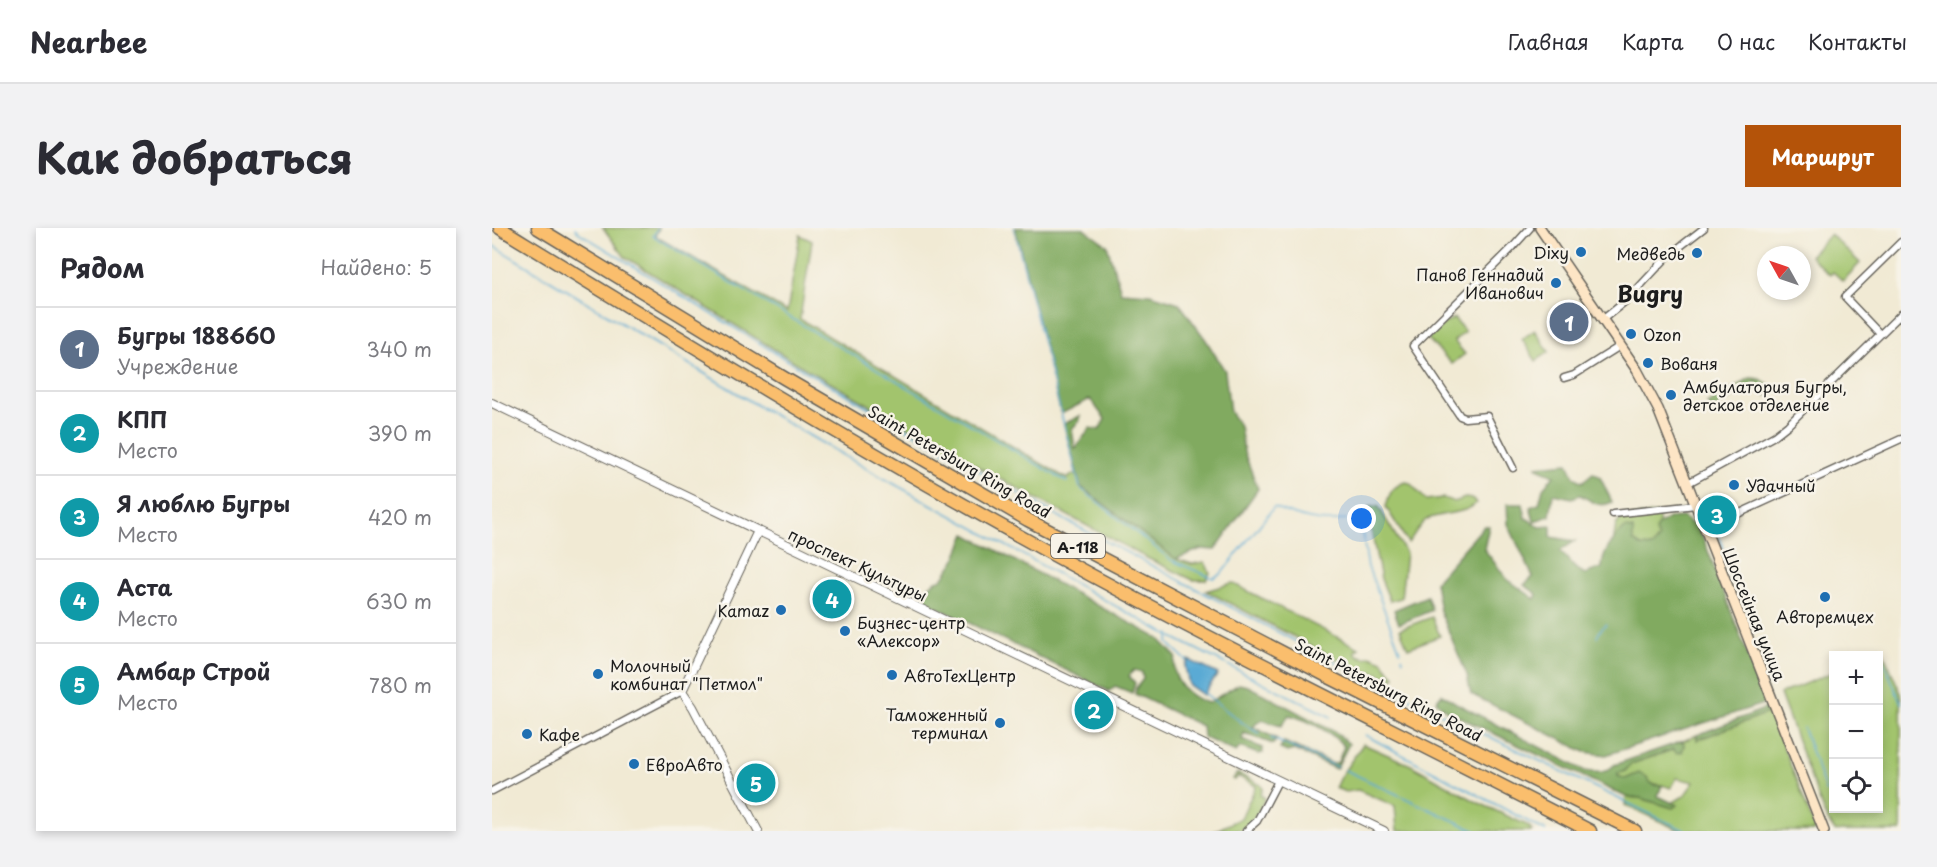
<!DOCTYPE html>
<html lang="ru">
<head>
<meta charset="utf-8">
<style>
	:root { --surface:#fff; --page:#f2f2f3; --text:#2b2b33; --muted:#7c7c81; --line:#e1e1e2; --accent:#b45309 }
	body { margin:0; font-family:"Playpen Sans",sans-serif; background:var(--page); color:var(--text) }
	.controls { position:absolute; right:18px; bottom:18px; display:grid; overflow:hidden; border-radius:0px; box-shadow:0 3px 9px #0003 }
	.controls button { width:54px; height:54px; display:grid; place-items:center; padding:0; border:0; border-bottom:2px solid var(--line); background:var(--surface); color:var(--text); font:30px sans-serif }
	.compass { position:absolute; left:1265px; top:18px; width:54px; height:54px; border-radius:50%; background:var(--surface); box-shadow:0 3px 9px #0003; rotate:310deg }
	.you { position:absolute; left:870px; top:291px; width:21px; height:21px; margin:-15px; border:4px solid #fff; border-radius:50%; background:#1a73e8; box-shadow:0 0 0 9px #1a73e833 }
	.badge { display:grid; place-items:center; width:39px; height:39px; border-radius:50%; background:var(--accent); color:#fff; font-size:20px; font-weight:700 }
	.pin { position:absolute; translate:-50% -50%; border:3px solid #fff; box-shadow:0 2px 6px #0006 }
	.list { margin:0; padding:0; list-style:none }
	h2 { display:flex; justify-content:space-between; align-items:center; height:78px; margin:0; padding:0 24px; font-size:26px }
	h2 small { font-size:20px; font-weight:400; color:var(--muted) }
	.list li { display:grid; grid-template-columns:39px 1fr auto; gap:18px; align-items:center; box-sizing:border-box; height:84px; padding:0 24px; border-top:2px solid var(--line) }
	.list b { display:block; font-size:22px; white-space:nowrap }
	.list p { margin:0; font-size:20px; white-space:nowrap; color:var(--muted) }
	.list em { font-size:20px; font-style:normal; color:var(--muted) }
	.icon { flex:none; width:33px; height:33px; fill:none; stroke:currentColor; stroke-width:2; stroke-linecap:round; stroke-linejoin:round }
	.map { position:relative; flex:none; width:1409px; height:603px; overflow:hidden; border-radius:0px }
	header { display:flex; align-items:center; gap:36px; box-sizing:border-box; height:84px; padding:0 30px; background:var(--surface); border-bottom:2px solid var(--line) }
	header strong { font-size:28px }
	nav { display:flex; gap:33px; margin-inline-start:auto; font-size:21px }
	.intro { display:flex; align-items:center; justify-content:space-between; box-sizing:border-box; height:144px; padding:0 36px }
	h1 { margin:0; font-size:42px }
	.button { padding:15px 27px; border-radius:0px; background:var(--accent); color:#fff; font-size:21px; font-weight:700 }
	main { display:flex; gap:36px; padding:0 36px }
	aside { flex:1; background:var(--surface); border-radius:0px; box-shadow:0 3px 9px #0003 }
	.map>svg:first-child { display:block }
</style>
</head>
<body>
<header>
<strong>Nearbee</strong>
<nav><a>Главная</a><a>Карта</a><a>О нас</a><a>Контакты</a></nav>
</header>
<div class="intro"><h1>Как добраться</h1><a class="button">Маршрут</a></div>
<main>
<aside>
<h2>Рядом<small>Найдено: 5</small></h2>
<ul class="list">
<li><span class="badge" style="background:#5c6f8a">1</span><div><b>Бугры 188660</b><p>Учреждение</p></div><em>340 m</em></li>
<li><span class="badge" style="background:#0f9aa8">2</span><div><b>КПП</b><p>Место</p></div><em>390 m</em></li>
<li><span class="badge" style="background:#0f9aa8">3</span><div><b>Я люблю Бугры</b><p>Место</p></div><em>420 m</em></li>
<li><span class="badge" style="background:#0f9aa8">4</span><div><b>Аста</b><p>Место</p></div><em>630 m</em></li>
<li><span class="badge" style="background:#0f9aa8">5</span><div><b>Амбар Строй</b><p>Место</p></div><em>780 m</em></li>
</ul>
</aside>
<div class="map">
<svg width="1409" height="603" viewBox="0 0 1409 603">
	<rect width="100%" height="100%" fill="#f7f3e8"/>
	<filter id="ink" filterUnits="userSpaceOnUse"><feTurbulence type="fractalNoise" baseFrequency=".0167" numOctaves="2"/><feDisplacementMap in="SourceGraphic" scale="12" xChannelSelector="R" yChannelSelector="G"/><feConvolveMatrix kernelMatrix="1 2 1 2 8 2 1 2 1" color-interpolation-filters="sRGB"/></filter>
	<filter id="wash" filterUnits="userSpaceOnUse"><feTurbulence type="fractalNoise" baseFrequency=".008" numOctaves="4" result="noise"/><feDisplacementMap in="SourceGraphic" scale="24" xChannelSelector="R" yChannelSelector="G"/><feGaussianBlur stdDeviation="1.35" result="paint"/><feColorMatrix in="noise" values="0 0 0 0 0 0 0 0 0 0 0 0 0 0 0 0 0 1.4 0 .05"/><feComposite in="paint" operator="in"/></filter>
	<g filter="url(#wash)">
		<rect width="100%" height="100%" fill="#f1ead4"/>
		<path fill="#a2c46d" stroke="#5f7044" stroke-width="1.5" d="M111 0H167L163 8 295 84 308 7 320 13 308 91 575 251 581 246 586 249 588 258 684 331 700 336 713 334 718 345 714 352H701L653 329 499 246 314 141 133 29Z
			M1338 6 1368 35 1351 53 1341 44 1338 47 1318 28Z
			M962 90 973 104 962 113 973 126 960 136 936 111 949 97Z
			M1043 102 1057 124 1044 133 1030 111Z
			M913 254 918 255 934 272 951 270 963 274 973 270 981 271 984 275C974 287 948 284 934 292 927 297 921 309 916 315L894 279C897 265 900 259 913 254Z
			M886 278 914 325 909 370 898 373 889 351 875 282 877 279Z
			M1167 285V311L1160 319 1149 318 1141 313 1121 315 1124 297 1130 290Z
			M740 355 867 420 863 423 865 427 873 430 878 428 891 433 894 439 903 448 900 451 885 445 868 443 714 363Z
			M940 389 948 408 916 420 908 401Z
			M1391 424 1409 466V603H1343L1333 588 1288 466 1341 444 1342 580H1386V428L1382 427Z
			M1278 484 1324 603H1189L1133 577 1134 569 1148 570 1181 580 1184 577 1180 575 1192 568 1202 554 1185 550 1179 560C1162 553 1142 556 1126 548V545L1133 543 1139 536 1192 518 1191 513 1205 507V512Z
			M871 516 919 537 985 574 1037 598 1040 603H905L903 578 866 562 854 564 843 560 848 549Z
			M745 545 769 557 771 561 768 567 773 570 764 588 749 602 723 603 749 590 764 558 746 548 743 552 741 551Z"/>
		<path fill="#81aa60" stroke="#4e633e" stroke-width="1.5" d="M523 0H591L615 17 629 64 658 66 687 75 714 112 733 143 738 184 748 198 752 224 766 261 723 322 709 321 684 331 588 258 572 196 588 188V192L580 201 583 221 598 200 607 202 613 191 598 171 569 186Z
			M1258 150C1266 150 1276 152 1278 162L1275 168 1264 154 1220 182 1215 176Z
			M1076 235 1082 248 1090 254 1101 245 1108 249 1120 274C1107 281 1100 273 1088 267L1080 270 1061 266 1058 288 1042 293 1038 279 1047 276 1051 260 1062 247 1047 241 1045 238Z
			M1015 276H1031L1034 290 1048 299 1059 298V309L1083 313 1068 323 1083 340 1093 346 1110 340C1110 325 1122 310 1133 300L1141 301V313L1149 318 1160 319 1167 311 1163 303 1166 297 1177 290 1191 289 1208 302 1273 472 1271 476 1114 527 1093 524 979 466 975 447 948 383 943 354 992 298H997L992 321 1015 351 1043 371 1045 366 1032 357 1041 349 1016 296Z
			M474 306 666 410 684 429C683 433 682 440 683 445 687 460 702 471 716 475L747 456 756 458 845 505 857 516 844 541 802 522 795 524 788 521 792 514 841 536 846 534 852 518C838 503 816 492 797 487L789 498 770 492 765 495 761 499 785 511 781 516 752 505 750 511 770 520 771 525 766 526 748 519 744 524 711 509 710 498 643 466 644 460 651 451 650 444 642 442 637 448 643 455 640 465 623 458 617 463 426 370 442 354 450 351 462 334Z
			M935 368 940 382 907 396 902 382Z
			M950 466 964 475 1093 543C1105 545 1114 546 1122 537L1191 513 1192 518 1190 524 1184 525 1182 521 1139 536 1133 543 1126 545V548L1133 551 1147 545 1155 549C1159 557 1162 558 1170 557L1166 568 1185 577 1181 580 1148 570 1134 569 955 483 944 473Z
			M1275 480 1278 484 1205 512V507Z"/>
		<path fill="#5aaad4" stroke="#3b6378" stroke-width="1.5" d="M697 432 726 446 711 467 697 457 693 438Z"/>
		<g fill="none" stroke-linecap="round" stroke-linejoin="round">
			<path stroke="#5aaad4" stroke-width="1.5" d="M83 0 86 4 313 143 573 292 866 446
				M166 0 161 8 575 254
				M522 0 588 260 679 332 721 350 729 346 782 279C802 288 833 298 854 291
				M0 17 268 179 375 241 678 408 839 489
				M867 287 876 339 908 423
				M1227 309 1253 378
				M678 406 676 415 695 433
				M1105 409 1109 401 1114 396
				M1387 423 1409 475
				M910 429 911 432
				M892 458 1194 603
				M711 464 749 494 768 506
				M1311 500 1334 564
				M873 507 1054 603
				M779 510 845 539
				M853 542 984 603"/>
		</g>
	</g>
	<g filter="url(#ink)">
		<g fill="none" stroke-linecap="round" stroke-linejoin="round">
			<g stroke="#67645c" stroke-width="9">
				<path id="minor" d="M1110 92 1135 72 1176 28 1212 0
					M1388 106 1353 69 1409 14
					M1072 150 1082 147 1128 118
					M1021 240 995 188 973 190 968 188 921 118 1020 20 1038 0
					M1196 255 1282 208 1296 197 1409 86
					M1121 286 1204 277
					M1213 301 1409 211
					M0 563 190 463
					M754 603 765 593 786 553"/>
			</g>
			<g stroke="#67645c" stroke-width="10">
				<path id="tertiary" d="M0 175 892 603
					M266 603 201 479 190 463 266 303"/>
			</g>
			<g stroke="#67645c" stroke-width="12">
				<path id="secondary" d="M1048 0 1145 142 1166 181 1332 603"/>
			</g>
			<g stroke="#67645c" stroke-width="15">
				<path id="motorway" d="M8 0C181 106 353 212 531 310 717 413 909 505 1098 603
					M46 0 292 150 536 292 839 450 1143 603"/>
			</g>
			<use href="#minor" stroke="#fff" stroke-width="6"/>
			<use href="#tertiary" stroke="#fff" stroke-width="8"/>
			<use href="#secondary" stroke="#fde5c5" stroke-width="9"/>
			<use href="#motorway" stroke="#fabe6d" stroke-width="12"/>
		</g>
	</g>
	<g fill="#1f6fb2" stroke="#f7f3e8" stroke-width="2">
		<circle cx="1089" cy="24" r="6"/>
		<circle cx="1205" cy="25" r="6"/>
		<circle cx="1064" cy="55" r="6"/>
		<circle cx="1139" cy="106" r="6"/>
		<circle cx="1156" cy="135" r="6"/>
		<circle cx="1179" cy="167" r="6"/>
		<circle cx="1242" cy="257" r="6"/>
		<circle cx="1333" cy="369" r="6"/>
		<circle cx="289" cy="382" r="6"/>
		<circle cx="353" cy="403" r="6"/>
		<circle cx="106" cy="446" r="6"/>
		<circle cx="400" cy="447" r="6"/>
		<circle cx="508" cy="495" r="6"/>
		<circle cx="35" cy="506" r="6"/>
		<circle cx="142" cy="536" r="6"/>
	</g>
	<g text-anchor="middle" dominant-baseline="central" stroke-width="5" stroke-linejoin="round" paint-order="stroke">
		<rect fill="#f7f3e8" stroke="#5e5c59" stroke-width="1.5" x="559" y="306" width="54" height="24" rx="4.5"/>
		<g font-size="15" font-weight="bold" fill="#1c1c1c">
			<text x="586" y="318">А-118</text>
		</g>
		<g font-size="16" fill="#1c1c1c" stroke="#f7f3e8" text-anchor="start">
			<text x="1077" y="24" text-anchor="end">Dixy</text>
			<text x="1193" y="25" text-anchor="end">Медведь</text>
			<text x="1052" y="46" text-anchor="end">Панов Геннадий<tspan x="1052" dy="18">Иванович</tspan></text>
			<text x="1151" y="106">Ozon</text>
			<text x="1168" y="135">Вованя</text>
			<text x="1191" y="158">Амбулатория Бугры,<tspan x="1191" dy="18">детское отделение</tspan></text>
			<text x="1254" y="257">Удачный</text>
			<text x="277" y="382" text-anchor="end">Kamaz</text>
			<text x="1333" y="388" text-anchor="middle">Авторемцех</text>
			<text x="365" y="394">Бизнес-центр<tspan x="365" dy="18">«Алексор»</tspan></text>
			<text x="118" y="437">Молочный<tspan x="118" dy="18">комбинат "Петмол"</tspan></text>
			<text x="412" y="447">АвтоТехЦентр</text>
			<text x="496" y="486" text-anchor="end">Таможенный<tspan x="496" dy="18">терминал</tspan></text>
			<text x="47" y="506">Кафе</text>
			<text x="154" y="536">ЕвроАвто</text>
		</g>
		<g font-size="16" fill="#1c1c1c" stroke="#f7f3e8">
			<text transform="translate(468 233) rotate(30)">Saint Petersburg Ring Road</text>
			<text transform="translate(366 336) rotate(25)">проспект Культуры</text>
			<text transform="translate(1263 386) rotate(68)">Шоссейная улица</text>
			<text transform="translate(897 461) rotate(27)">Saint Petersburg Ring Road</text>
		</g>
		<g font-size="22" font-weight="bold" fill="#1c1c1c" stroke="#f7f3e8">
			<text x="1158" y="64">Bugry</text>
		</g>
	</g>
</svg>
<div class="controls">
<button>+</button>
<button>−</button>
<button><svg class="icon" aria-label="locate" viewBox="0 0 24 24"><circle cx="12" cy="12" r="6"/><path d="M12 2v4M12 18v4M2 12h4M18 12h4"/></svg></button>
</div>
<svg class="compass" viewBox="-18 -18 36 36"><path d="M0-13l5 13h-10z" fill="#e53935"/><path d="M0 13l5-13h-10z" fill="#7c7c81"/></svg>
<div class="you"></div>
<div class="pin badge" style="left:1077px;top:94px;background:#5c6f8a">1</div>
<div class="pin badge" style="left:602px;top:482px;background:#0f9aa8">2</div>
<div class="pin badge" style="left:1225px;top:287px;background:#0f9aa8">3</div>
<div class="pin badge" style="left:340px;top:371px;background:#0f9aa8">4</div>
<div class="pin badge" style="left:264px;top:555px;background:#0f9aa8">5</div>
</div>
</main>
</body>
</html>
